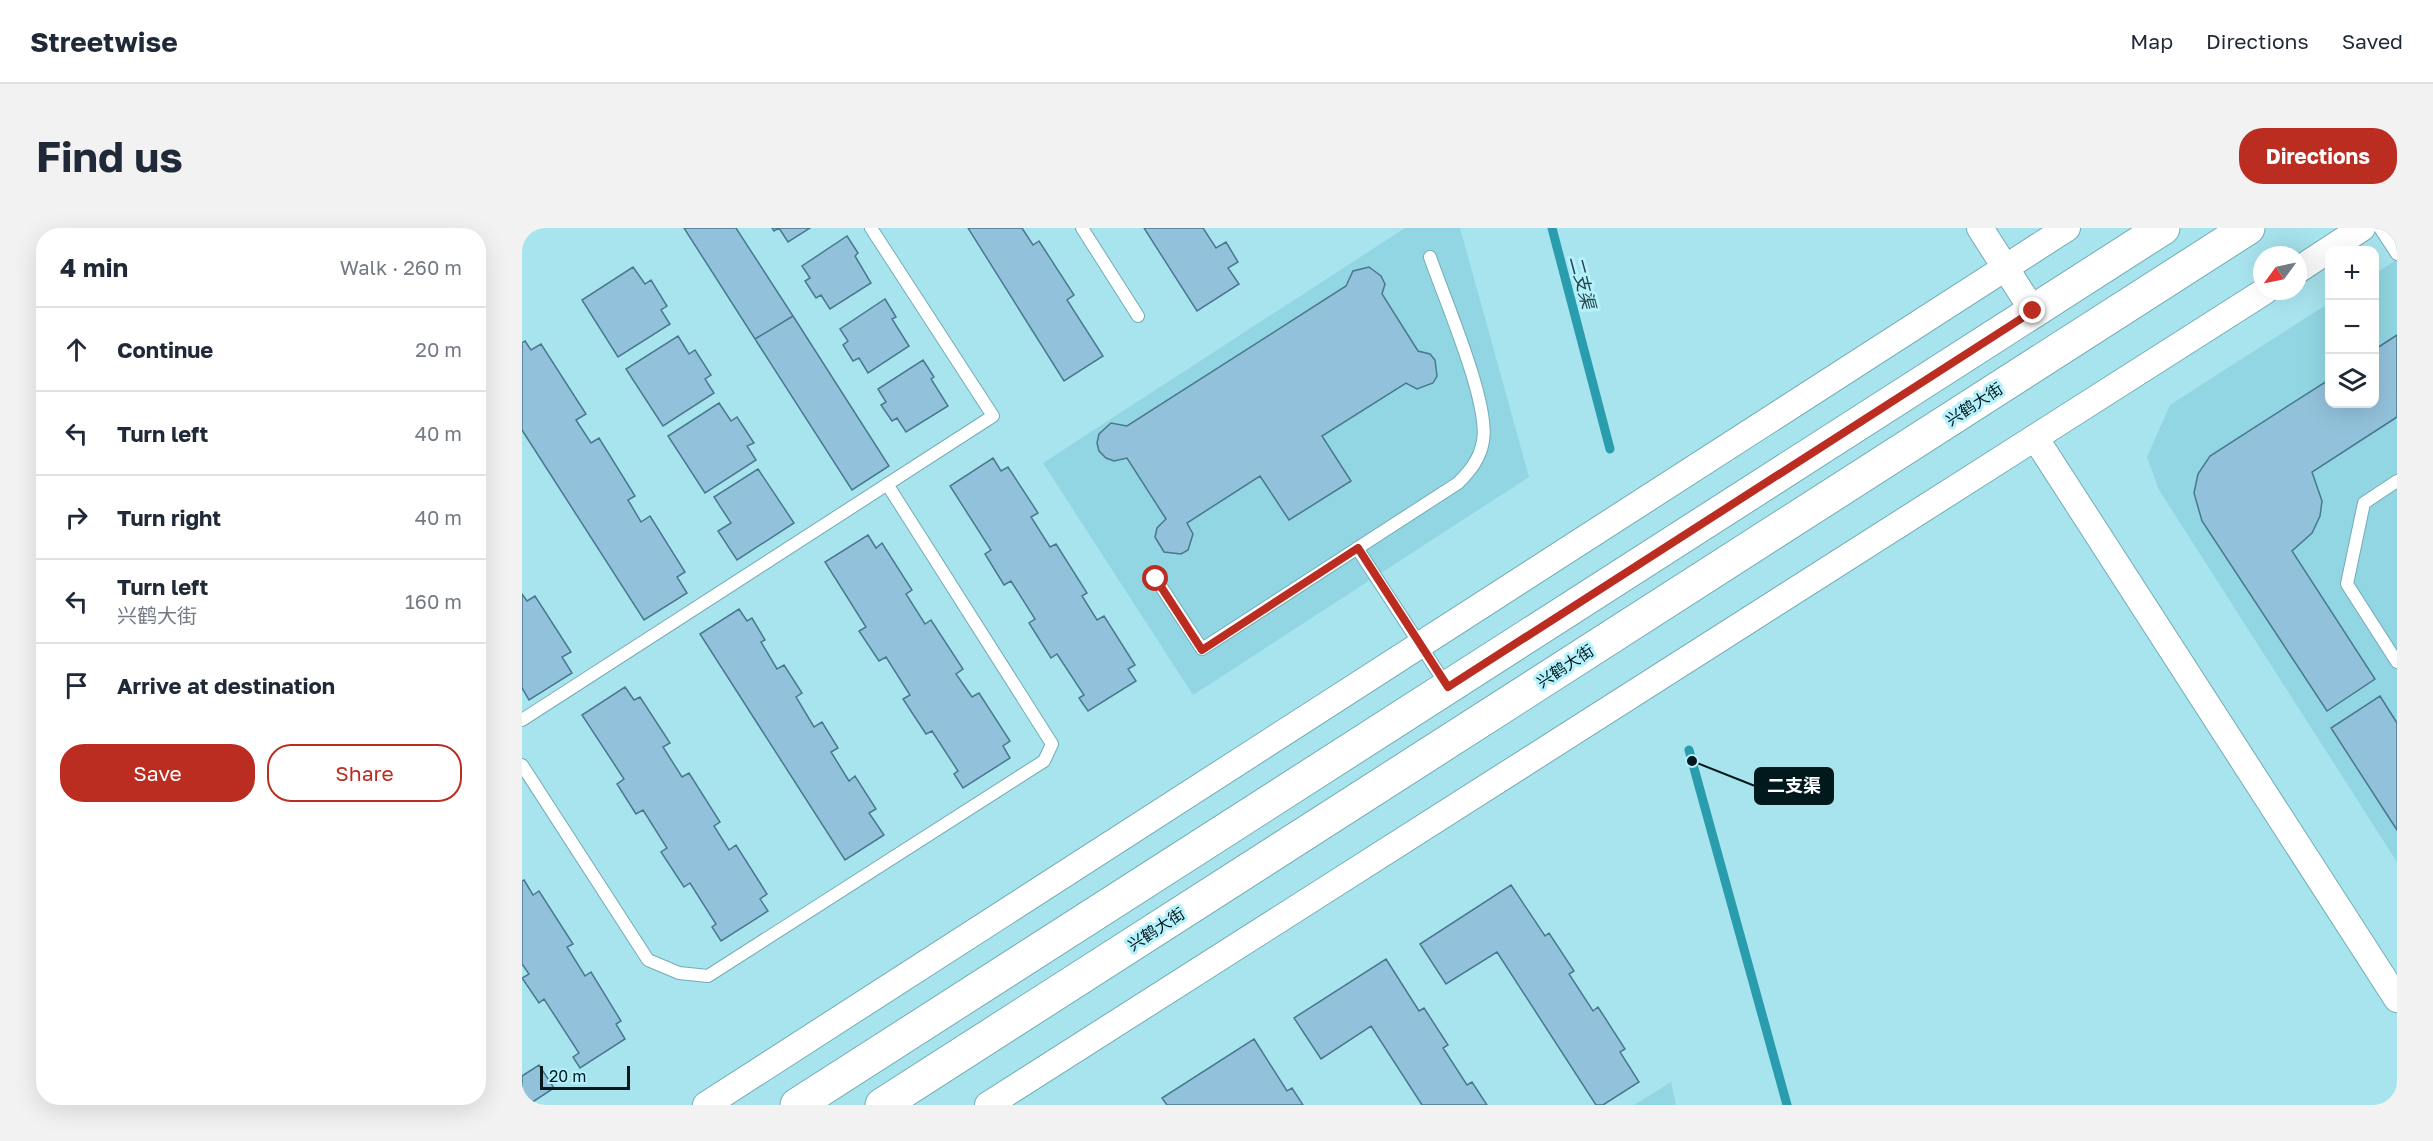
<!DOCTYPE html>
<html lang="en">
<head>
<meta charset="utf-8">
<style>
	:root { --surface:#fff; --page:#f2f2f3; --text:#1f2937; --muted:#747a83; --line:#e0e1e3; --accent:#bb2d20 }
	body { margin:0; font-family:"Golos Text","Noto Sans SC",sans-serif; background:var(--page); color:var(--text) }
	.controls { position:absolute; right:18px; top:18px; display:grid; overflow:hidden; border-radius:12px; box-shadow:0 6px 24px #0002 }
	.controls button { width:54px; height:54px; display:grid; place-items:center; padding:0; border:0; border-bottom:2px solid var(--line); background:var(--surface); color:var(--text); font:30px sans-serif }
	.compass { position:absolute; left:1731px; top:18px; width:54px; height:54px; border-radius:50%; background:var(--surface); box-shadow:0 6px 24px #0002; rotate:237deg }
	.scale { position:absolute; left:18px; bottom:15px; width:90px; box-sizing:border-box; padding-left:6px; border:3px solid #01181c; border-top:0; font-size:16px; line-height:21px; white-space:nowrap; color:#01181c; -webkit-text-stroke:4px #b5f1fc; paint-order:stroke }
	.stop { position:absolute; width:18px; height:18px; margin:-14px; border:4px solid #bb2d20; border-radius:50%; background:#fff }
	.stop.end { background:#bb2d20; border-color:#fff; box-shadow:0 2px 6px #0008 }
	.list { margin:0; padding:0; list-style:none }
	h2 { display:flex; justify-content:space-between; align-items:center; height:78px; margin:0; padding:0 24px; font-size:26px }
	h2 small { font-size:20px; font-weight:400; color:var(--muted) }
	.list li { display:grid; grid-template-columns:39px 1fr auto; gap:18px; align-items:center; box-sizing:border-box; height:84px; padding:0 24px; border-top:2px solid var(--line) }
	.list b { display:block; font-size:22px; white-space:nowrap }
	.list p { margin:0; font-size:20px; white-space:nowrap; color:var(--muted) }
	.list em { font-size:20px; font-style:normal; color:var(--muted) }
	.actions { display:flex; gap:12px; padding:18px 24px }
	.actions a { flex:1; padding:14px 0; border:2px solid var(--accent); border-radius:24px; text-align:center; font-size:21px; color:var(--accent) }
	.actions .main { background:var(--accent); color:#fff }
	.icon { flex:none; width:33px; height:33px; fill:none; stroke:currentColor; stroke-width:2; stroke-linecap:round; stroke-linejoin:round }
	.map { position:relative; flex:none; width:1875px; height:877px; overflow:hidden; border-radius:24px }
	header { display:flex; align-items:center; gap:36px; box-sizing:border-box; height:84px; padding:0 30px; background:var(--surface); border-bottom:2px solid var(--line) }
	header strong { font-size:28px }
	nav { display:flex; gap:33px; margin-inline-start:auto; font-size:21px }
	.intro { display:flex; align-items:center; justify-content:space-between; box-sizing:border-box; height:144px; padding:0 36px }
	h1 { margin:0; font-size:42px }
	.button { padding:15px 27px; border-radius:24px; background:var(--accent); color:#fff; font-size:21px; font-weight:700 }
	main { display:flex; gap:36px; padding:0 36px }
	aside { flex:1; background:var(--surface); border-radius:24px; box-shadow:0 6px 24px #0002 }
	.map>svg:first-child { display:block }
</style>
</head>
<body>
<header>
<strong>Streetwise</strong>
<nav><a>Map</a><a>Directions</a><a>Saved</a></nav>
</header>
<div class="intro"><h1>Find us</h1><a class="button">Directions</a></div>
<main>
<aside>
<h2>4 min<small>Walk · 260 m</small></h2>
<ul class="list">
<li><svg class="icon" aria-label="ahead" viewBox="0 0 24 24"><path d="M12 20V5M6 11l6-6 6 6"/></svg><div><b>Continue</b></div><em>20 m</em></li>
<li><svg class="icon" aria-label="left" viewBox="0 0 24 24"><path d="M17 20v-9H6M10 6l-5 5 5 5"/></svg><div><b>Turn left</b></div><em>40 m</em></li>
<li><svg class="icon" aria-label="right" viewBox="0 0 24 24"><path d="M7 20v-9h11M14 6l5 5-5 5"/></svg><div><b>Turn right</b></div><em>40 m</em></li>
<li><svg class="icon" aria-label="left" viewBox="0 0 24 24"><path d="M17 20v-9H6M10 6l-5 5 5 5"/></svg><div><b>Turn left</b><p>兴鹤大街</p></div><em>160 m</em></li>
<li><svg class="icon" aria-label="arrive" viewBox="0 0 24 24"><path d="M6 21V4h12l-3 4 3 4H6"/></svg><div><b>Arrive at destination</b></div></li>
</ul>
<div class="actions"><a class="main">Save</a><a>Share</a></div>
</aside>
<div class="map">
<svg width="1875" height="877" viewBox="0 0 1875 877">
	<rect width="100%" height="100%" fill="#a8e4ee"/>
	<path fill="#91d6e2" d="M883 0H938L1007 249 671 467 521 235Z
		M1875 31V634L1637 262 1625 229 1648 177 1807 75 1808 176H1852L1853 46Z
		M1149 854 1154 877H1112Z"/>
	<g fill="none" stroke-linecap="round" stroke-linejoin="round">
		<path stroke="#299dae" stroke-width="9" d="M1030 0 1088 221
			M1167 522 1265 877"/>
	</g>
	<path fill="#92c2db" stroke="#49788e" stroke-width="1.5" d="M162 0H214L271 88 233 111Z
		M250 0H288L266 14 257 0 252 3Z
		M446 0H500L511 17 517 13 552 67 545 72 581 128 542 153Z
		M622 0H681L694 20 704 14 716 34 706 40 717 56 675 83Z
		M325 8 336 25 333 28 349 55 308 81 299 67 294 70 283 53 288 50 280 38Z
		M111 39 123 56 129 52 145 78 139 82 148 96 96 129 60 72Z
		M847 39 859 48 863 56 860 66 896 123 908 126 913 132 915 148 911 155 895 161 884 155 800 208 829 253 767 292 738 248 665 295 671 306 666 322 659 326 642 324 633 309 635 300 644 291 605 230 592 233 584 230 577 223 575 215 577 206 589 195 605 198 824 58 831 43Z
		M363 71 374 89 370 91 387 118 346 145 337 130 331 133 321 117 326 113 318 101Z
		M271 88 367 238 330 262 233 111Z
		M1875 107V189L1790 244 1800 273 1798 288 1790 305 1770 323 1853 451 1805 483 1680 293 1672 265 1676 246 1688 228 1808 151V176H1852V122Z
		M156 108 167 126 173 122 189 147 183 151 192 165 141 198 104 141Z
		M3 113 9 122 19 116 64 186 54 192 69 215 77 210 113 268 106 272 119 294 128 288 163 344 155 349 165 365 122 392 0 202V115Z
		M401 132 412 149 409 151 426 178 384 204 375 190 370 193 359 177 364 174 356 161Z
		M197 175 209 193 215 189 232 215 225 218 234 232 183 265 146 208Z
		M471 230 479 243 486 239 516 285 509 289 528 319 534 316 565 365 560 368 575 392 582 388 613 437 606 441 614 453 566 483 557 470 562 467 535 426 529 430 507 395 513 391 489 353 482 357 463 326 469 322 428 258Z
		M236 241 272 295 215 332 196 303 209 295 192 269Z
		M346 307 354 320 360 315 390 362 384 366 403 396 409 392 441 441 434 446 450 469 457 465 488 513 481 518 488 530 441 560 432 546 436 543 410 503 404 506 381 471 388 467 364 429 357 433 337 403 344 399 303 334Z
		M0 366 5 373 13 368 49 424 40 429 50 445 7 472 0 460Z
		M217 381 225 393 230 390 243 412 239 414 255 441 262 437 280 465 274 469 292 499 300 494 316 520 309 524 327 553 333 548 354 581 347 585 362 607 323 632 178 406Z
		M103 459 112 472 118 469 148 515 141 519 160 549 167 545 198 594 192 598 207 622 214 617 245 666 238 671 246 683 199 713 190 699 194 696 168 655 162 659 139 624 145 620 121 582 114 586 95 556 102 551 60 487Z
		M1858 468 1875 495V602L1809 500Z
		M2 652 11 667 17 663 51 716 45 719 63 748 69 744 99 793 94 796 103 811 58 840 51 829 57 825 22 771 17 775 0 750 7 746 0 736V653Z
		M989 657 1023 708 1027 705 1052 743 1047 746 1071 783 1076 779 1103 821 1098 824 1117 854 1081 877H1074L975 724 924 756 898 716Z
		M864 731 897 783 902 780 926 817 921 820 945 857 950 854 965 877H900L849 798 799 831 772 790Z
		M732 811 765 863 770 860 781 877H645L640 870Z
		M17 837 32 860 6 877H0V848Z"/>
	<g fill="none" stroke-linecap="round" stroke-linejoin="round">
		<g stroke="#73acb7" stroke-width="14">
			<path id="service" d="M560 0 616 88
				M1858 0 1875 26
				M1875 253 1842 275 1825 356 1875 434
				M835 320 925 458
				M634 351 680 421 936 255C948 243 958 231 961 213 968 175 922 70 908 29
				M0 492 471 188 349 0
				M0 537 126 732 157 745 186 748 522 533 530 516 365 256"/>
		</g>
		<g stroke="#73acb7" stroke-width="28">
			<path id="minor" d="M1458 0 1511 83
				M1776 42 1840 0
				M1514 211 1875 771
				M184 877 1545 0
				M466 877 1743 63"/>
		</g>
		<g stroke="#73acb7" stroke-width="35">
			<path id="secondary" d="M275 877 1641 0
				M360 877 1726 0"/>
		</g>
		<use href="#service" stroke="#fff" stroke-width="12"/>
		<use href="#minor" stroke="#fff" stroke-width="26"/>
		<use href="#secondary" stroke="#fff" stroke-width="33"/>
	</g>
	<g fill="none" stroke-linecap="round" stroke-linejoin="round">
		<path stroke="#bb2d20" stroke-width="8" d="M634 351 680 422 836 320 926 459 1511 83"/>
	</g>
	<g text-anchor="middle" dominant-baseline="central" stroke-width="6" stroke-linejoin="round" paint-order="stroke">
		<g font-size="16" fill="#01181c" stroke="#b5f1fc">
			<text transform="translate(1452 176) rotate(-33)">兴鹤大街</text>
			<text transform="translate(1043 438) rotate(-33)">兴鹤大街</text>
			<text transform="translate(634 701) rotate(-33)">兴鹤大街</text>
		</g>
		<g font-size="18" font-style="italic" fill="#25464b" stroke="#b5f1fc">
			<text transform="translate(1061 54) rotate(75)">二支渠</text>
		</g>
	</g>
	<path fill="none" stroke="#01181c" stroke-width="2" d="M1170 533L1233 558"/>
	<circle fill="#01181c" stroke="#b5f1fc" stroke-width="2" cx="1170" cy="533" r="6"/>
	<rect fill="#01181c" stroke="#01181c" stroke-width="2" x="1233" y="540" width="78" height="36" rx="6"/>
	<g font-size="18" text-anchor="middle" font-weight="bold" fill="#fff">
		<text x="1272" y="564">二支渠</text>
	</g>
</svg>
<div class="controls">
<button>+</button>
<button>−</button>
<button><svg class="icon" aria-label="layers" viewBox="0 0 24 24"><path d="M12 4l9 5-9 5-9-5zM3 14l9 5 9-5"/></svg></button>
</div>
<svg class="compass" viewBox="-18 -18 36 36"><path d="M0-13l5 13h-10z" fill="#e53935"/><path d="M0 13l5-13h-10z" fill="#747a83"/></svg>
<div class="scale">20 m</div>
<div class="stop" style="left:634px;top:351px"></div>
<div class="stop end" style="left:1511px;top:83px"></div>
</div>
</main>
</body>
</html>
